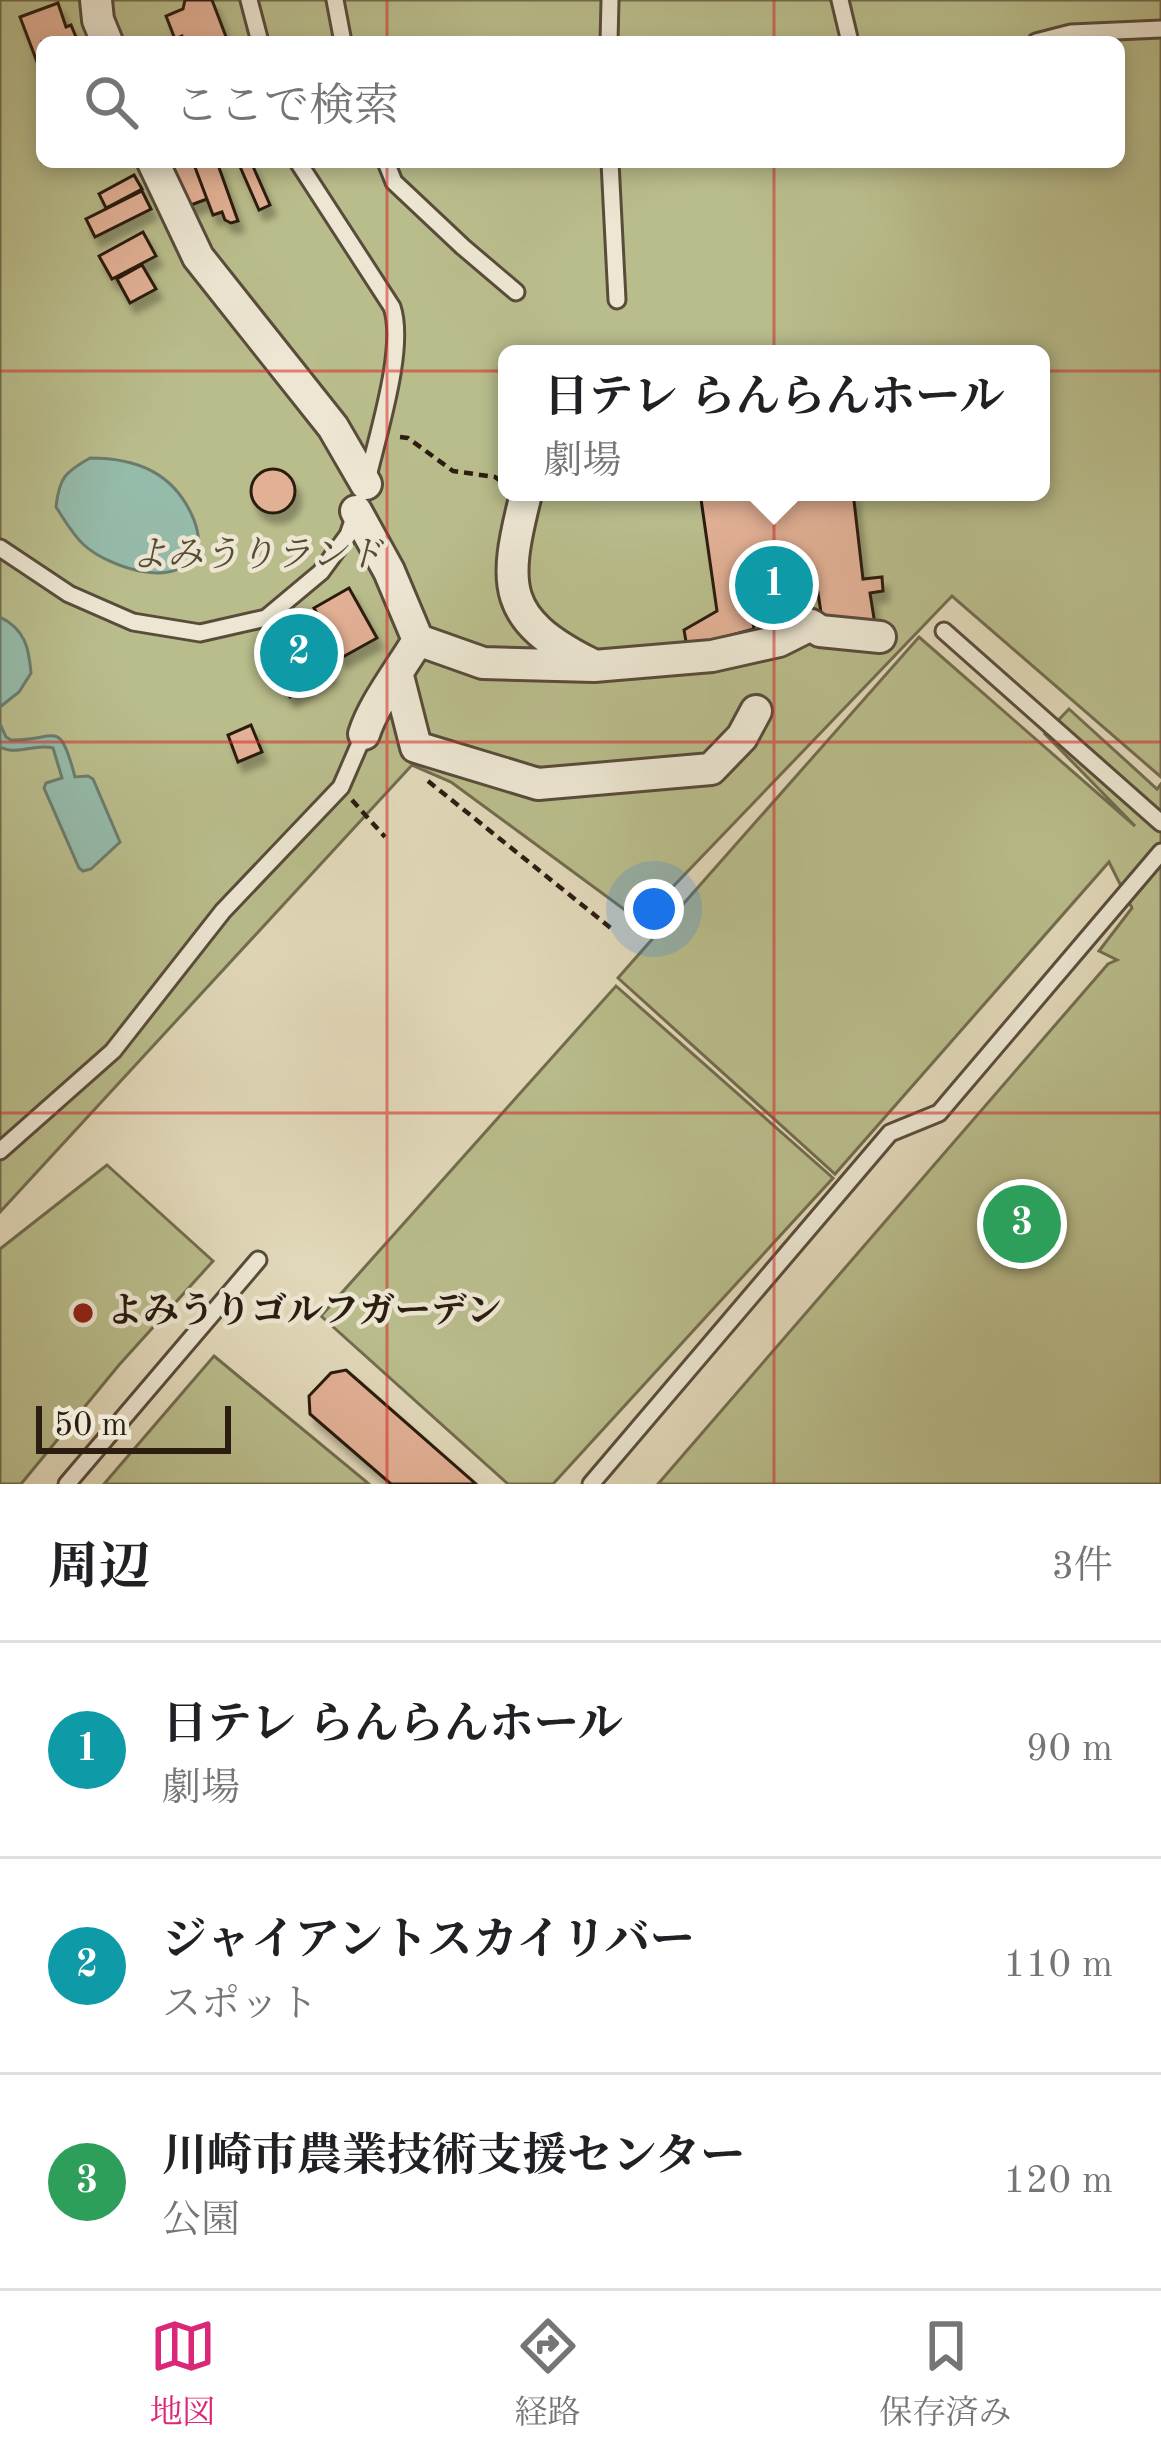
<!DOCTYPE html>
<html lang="ja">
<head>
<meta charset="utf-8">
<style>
	:root { --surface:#fff; --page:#f2f2f2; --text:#202124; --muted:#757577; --line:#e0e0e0; --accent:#db2777 }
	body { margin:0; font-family:"Old Standard TT","Noto Serif JP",serif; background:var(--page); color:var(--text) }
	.scale { position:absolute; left:36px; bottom:30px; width:195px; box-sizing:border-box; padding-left:12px; border:6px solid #2c1d11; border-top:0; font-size:33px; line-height:42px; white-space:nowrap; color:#2c1d11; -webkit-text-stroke:9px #ece6d2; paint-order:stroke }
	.you { position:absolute; left:654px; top:909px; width:42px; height:42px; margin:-30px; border:9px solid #fff; border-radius:50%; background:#1a73e8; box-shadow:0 0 0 18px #1a73e833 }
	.badge { display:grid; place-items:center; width:78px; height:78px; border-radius:50%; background:var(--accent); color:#fff; font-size:39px; font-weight:700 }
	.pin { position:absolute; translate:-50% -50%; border:6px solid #fff; box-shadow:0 3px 12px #0006 }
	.popup { position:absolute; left:498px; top:345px; width:552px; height:156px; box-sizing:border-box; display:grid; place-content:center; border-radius:18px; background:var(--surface); filter:drop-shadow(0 3px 9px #0005); font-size:39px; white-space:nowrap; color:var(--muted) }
	.popup b { font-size:45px; color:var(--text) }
	.popup::after { content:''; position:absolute; left:50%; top:100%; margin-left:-24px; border:24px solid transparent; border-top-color:var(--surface) }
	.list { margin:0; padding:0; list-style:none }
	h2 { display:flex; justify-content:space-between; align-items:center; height:156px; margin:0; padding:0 48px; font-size:51px }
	h2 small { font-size:39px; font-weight:400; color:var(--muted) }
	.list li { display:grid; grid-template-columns:78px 1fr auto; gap:36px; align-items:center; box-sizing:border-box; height:216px; padding:0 48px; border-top:3px solid var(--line) }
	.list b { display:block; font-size:45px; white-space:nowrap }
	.list p { margin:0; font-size:39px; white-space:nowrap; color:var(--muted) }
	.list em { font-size:39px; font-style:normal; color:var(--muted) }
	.icon { flex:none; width:66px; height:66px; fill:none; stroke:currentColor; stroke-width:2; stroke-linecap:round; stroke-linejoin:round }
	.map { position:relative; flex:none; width:1161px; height:1484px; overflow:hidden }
	.search { position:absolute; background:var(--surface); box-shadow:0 6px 18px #0003; left:36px; right:36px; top:36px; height:132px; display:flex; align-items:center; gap:30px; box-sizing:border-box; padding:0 42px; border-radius:18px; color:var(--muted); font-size:45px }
	.sheet { height:804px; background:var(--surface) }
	nav { display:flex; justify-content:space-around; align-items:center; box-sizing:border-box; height:168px; border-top:3px solid var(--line); background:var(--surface); font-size:33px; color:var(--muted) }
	nav a { display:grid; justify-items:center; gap:6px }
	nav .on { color:var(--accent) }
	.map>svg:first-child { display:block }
</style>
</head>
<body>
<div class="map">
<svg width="1161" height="1484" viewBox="0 0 1161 1484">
	<defs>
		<filter id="shadow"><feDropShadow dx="5.5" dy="10" stdDeviation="3" flood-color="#0004"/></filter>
	</defs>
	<rect width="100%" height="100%" fill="#e1d8b9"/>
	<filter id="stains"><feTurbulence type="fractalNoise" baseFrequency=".00167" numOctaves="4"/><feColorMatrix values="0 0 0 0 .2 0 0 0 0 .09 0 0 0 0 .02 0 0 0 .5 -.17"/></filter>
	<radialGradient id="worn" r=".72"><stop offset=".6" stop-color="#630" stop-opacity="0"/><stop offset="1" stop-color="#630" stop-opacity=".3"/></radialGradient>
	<path fill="#b9bc8b" stroke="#726c4e" stroke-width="3" fill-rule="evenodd" d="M0 0H1161V777L952 596 640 921 451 782 412 765 0 1212ZM42 42H1119V162H42ZM507 354H1041V492H507Z
		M919 637 1135 826 1045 734 1069 709 1157 789 1161 784V1484H658L1108 964 1117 960 1099 951 1132 908 1109 862 835 1174 618 978Z
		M616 986 833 1178 553 1484H508L321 1316Z
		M107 1165 213 1261 119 1365 21 1484H0V1249Z
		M214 1356 369 1484H104Z"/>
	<path fill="#95bbaa" stroke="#6b7c6d" stroke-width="3" d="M90 458C137 458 175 473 194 520 197 528 200 539 197 547 183 594 108 567 84 545 72 534 64 519 56 507 59 478 65 472 90 458Z
		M0 617C25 629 29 648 31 673L19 692 0 707Z
		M0 724 6 737 11 740C57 741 59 716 75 777L88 776 93 779 120 842 91 869 83 871 79 868 44 788 46 783 62 778 53 748C35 743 18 756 0 747Z"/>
	<path fill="#e2b095" stroke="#2c1d11" stroke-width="3" filter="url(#shadow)" d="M185 0H212L228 42H184L182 36 175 39 166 16 183 9Z
		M58 3 66 27 71 25 78 42H42V75L20 17Z
		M162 162H193L207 199 180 209Z
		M193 162H217L238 221 231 223 225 220 222 212 213 215Z
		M238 162H251L270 205 259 210Z
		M134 175 142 189 106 208 99 194Z
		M142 191 151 209 95 237 86 219Z
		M143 232 156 256 112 279 99 256Z
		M142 265 156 289 130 303 117 279Z
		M251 491a22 22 0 1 1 44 0a22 22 0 1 1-44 0Z
		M700 492H853L863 579 882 577 883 591 870 593 876 631 823 626 817 586 749 602 754 629 687 647 684 630 717 611Z
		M349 588 377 638 341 658 314 608Z
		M299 618 331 673 290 697 257 642Z
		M251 725 262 752 238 762 228 735Z
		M346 1370 476 1484H391L310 1414 309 1396 331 1373Z"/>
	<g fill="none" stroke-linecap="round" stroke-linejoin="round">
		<g stroke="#594c3b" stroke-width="21">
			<path id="lane" d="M249 0 260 42
				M335 0 343 42
				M840 0 850 42
				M609 42 610 0
				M1036 42 1071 33 1161 29
				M298 162 392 307C406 348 377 436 367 481
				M386 162 394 182 463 247 516 292
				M610 162 617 300
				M0 548 69 594 133 622 200 633 266 618 321 572 348 535 355 515
				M944 631 1161 823
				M0 1151 113 1051 223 911 341 787 364 734
				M67 1484 258 1260
				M591 1484 890 1133 939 1113 1161 852"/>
		</g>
		<g stroke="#594c3b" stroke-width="36">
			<path id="street" d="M96 0 98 20 107 42
				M153 162 198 257 333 427 366 484
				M525 498C503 586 502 619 589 663
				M356 511 389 571 418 640C401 669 374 703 364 734
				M418 640 483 663 594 666 712 656 779 641 811 625 820 631 880 637
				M398 676 416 747 538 784 711 769 742 737 756 711"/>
		</g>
		<path stroke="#2c1d11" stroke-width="4.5" stroke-dasharray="9 6" stroke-linecap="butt" d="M400 437 408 438 453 471 495 477 502 482
			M428 781 612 929
			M352 800 385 837"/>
		<use href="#lane" stroke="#ece6d2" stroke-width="15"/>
		<use href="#street" stroke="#ece6d2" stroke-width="30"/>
	</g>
	<path fill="none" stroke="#d62828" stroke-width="3" stroke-opacity="0.55" d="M387 0V42M774 0V42M387 162V1484M774 162V1484M0 371H1161M0 742H1161M0 1113H1161"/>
	<circle fill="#8f2418" stroke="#ece6d2" stroke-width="4.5" cx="83" cy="1313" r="12"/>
	<g text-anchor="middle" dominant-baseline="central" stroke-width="9" stroke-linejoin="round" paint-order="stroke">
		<g font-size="36" font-style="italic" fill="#564d36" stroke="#ece6d2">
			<text x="257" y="557">よみうりランド</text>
		</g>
		<g font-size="36" font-weight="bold" fill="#2c1d11" stroke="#ece6d2" text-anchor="start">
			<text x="107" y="1313">よみうりゴルフガーデン</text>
		</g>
	</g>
	<rect width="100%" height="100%" filter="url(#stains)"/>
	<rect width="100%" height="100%" fill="url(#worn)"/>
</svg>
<div class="scale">50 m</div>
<div class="you"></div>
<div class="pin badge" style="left:774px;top:585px;background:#0f9aa8">1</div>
<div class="popup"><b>日テレ らんらんホール</b>劇場</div>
<div class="pin badge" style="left:299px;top:653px;background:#0f9aa8">2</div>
<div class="pin badge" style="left:1022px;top:1224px;background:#2e9e5b">3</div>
<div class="search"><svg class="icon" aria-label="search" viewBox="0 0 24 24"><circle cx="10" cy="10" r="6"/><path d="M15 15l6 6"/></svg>ここで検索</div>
</div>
<section class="sheet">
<h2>周辺<small>3件</small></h2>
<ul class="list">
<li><span class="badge" style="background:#0f9aa8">1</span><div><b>日テレ らんらんホール</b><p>劇場</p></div><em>90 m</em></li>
<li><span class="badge" style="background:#0f9aa8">2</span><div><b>ジャイアントスカイリバー</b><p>スポット</p></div><em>110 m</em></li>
<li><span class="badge" style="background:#2e9e5b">3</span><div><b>川崎市農業技術支援センター</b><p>公園</p></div><em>120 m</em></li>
</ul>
</section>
<nav>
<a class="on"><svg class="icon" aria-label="map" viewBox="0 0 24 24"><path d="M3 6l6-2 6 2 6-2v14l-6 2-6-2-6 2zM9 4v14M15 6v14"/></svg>地図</a>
<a><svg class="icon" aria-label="directions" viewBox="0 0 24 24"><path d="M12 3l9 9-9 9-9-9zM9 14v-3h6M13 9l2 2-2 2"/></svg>経路</a>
<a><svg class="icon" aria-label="saved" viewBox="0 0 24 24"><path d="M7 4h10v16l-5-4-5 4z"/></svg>保存済み</a>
</nav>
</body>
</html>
